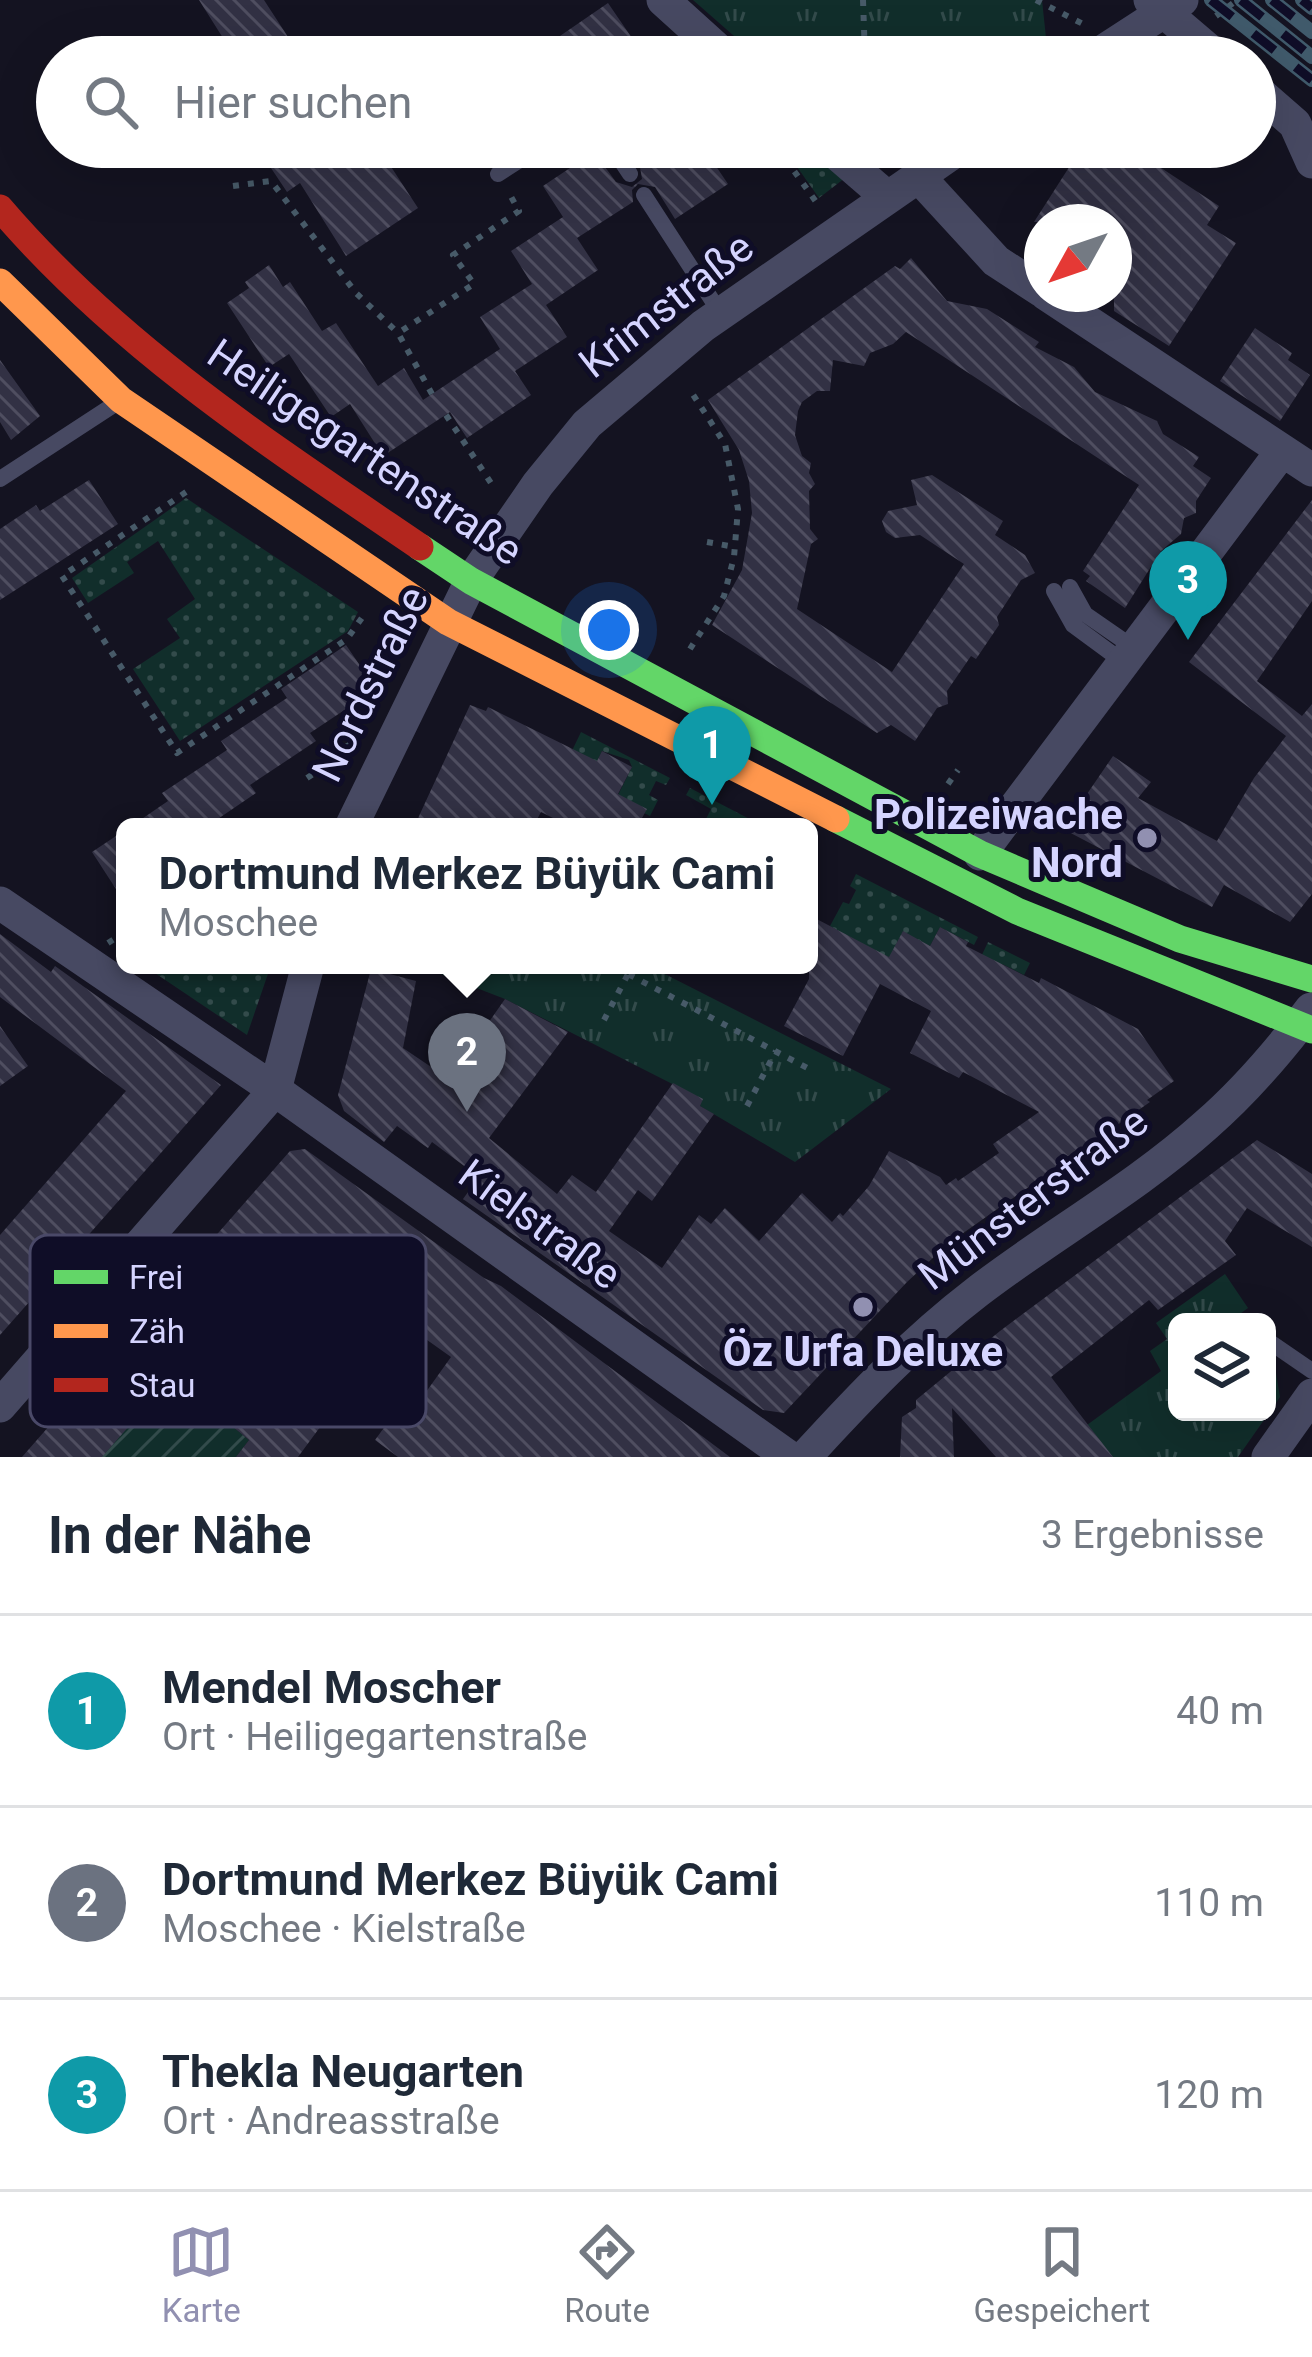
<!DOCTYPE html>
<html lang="de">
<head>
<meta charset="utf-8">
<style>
	:root { --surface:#fff; --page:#f6f6f7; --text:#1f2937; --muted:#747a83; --line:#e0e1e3; --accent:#9190b1 }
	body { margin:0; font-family:Roboto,sans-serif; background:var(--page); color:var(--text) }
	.controls { position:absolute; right:36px; bottom:36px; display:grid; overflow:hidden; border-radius:18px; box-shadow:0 12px 48px #0002 }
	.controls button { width:108px; height:108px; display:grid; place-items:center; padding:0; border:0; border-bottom:3px solid var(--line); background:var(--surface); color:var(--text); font:60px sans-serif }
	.compass { position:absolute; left:1024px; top:204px; width:108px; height:108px; border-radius:50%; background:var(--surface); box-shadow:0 12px 48px #0002; rotate:230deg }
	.you { position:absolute; left:609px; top:630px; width:42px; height:42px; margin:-30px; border:9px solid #fff; border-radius:50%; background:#1a73e8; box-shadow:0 0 0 18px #1a73e833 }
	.badge { display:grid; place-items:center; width:78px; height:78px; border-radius:50%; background:var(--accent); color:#fff; font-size:39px; font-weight:700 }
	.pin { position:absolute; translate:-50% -99px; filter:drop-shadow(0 3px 6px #0008) }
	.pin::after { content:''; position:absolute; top:63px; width:42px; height:36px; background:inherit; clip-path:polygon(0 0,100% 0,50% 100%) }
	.popup { position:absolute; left:116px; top:818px; width:702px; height:156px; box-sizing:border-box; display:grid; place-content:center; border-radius:18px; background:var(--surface); filter:drop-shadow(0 3px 9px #0005); font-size:39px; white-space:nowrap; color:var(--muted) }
	.popup b { font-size:45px; color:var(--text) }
	.popup::after { content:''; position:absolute; left:50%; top:100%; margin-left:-24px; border:24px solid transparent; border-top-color:var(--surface) }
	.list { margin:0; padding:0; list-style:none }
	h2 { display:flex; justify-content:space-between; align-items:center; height:156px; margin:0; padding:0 48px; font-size:51px }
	h2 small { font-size:39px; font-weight:400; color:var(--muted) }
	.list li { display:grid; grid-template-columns:78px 1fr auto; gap:36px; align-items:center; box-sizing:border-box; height:192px; padding:0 48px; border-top:3px solid var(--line) }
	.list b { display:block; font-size:45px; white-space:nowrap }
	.list p { margin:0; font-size:39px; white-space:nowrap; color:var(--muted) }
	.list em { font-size:39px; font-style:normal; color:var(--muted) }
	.icon { flex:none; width:66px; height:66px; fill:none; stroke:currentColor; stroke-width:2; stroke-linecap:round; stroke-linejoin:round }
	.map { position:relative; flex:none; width:1312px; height:1457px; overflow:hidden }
	.search { position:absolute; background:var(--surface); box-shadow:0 12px 48px #0002; left:36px; right:36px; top:36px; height:132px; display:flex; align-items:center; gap:30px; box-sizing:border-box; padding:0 42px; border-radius:66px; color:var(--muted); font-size:45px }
	.sheet { height:732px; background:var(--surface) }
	nav { display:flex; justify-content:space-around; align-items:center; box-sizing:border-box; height:168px; border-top:3px solid var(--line); background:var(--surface); font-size:33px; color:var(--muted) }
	nav a { display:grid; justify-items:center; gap:6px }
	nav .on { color:var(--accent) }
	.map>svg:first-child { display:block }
</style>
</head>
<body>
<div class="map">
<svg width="1312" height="1457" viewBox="0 0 1312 1457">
	<defs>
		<pattern id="grass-dots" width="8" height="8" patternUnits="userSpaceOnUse" patternTransform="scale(3)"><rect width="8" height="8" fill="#112e2b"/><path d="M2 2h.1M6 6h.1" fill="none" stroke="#334b4b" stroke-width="1.8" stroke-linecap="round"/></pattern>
		<pattern id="park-tufts" width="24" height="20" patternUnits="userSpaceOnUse" patternTransform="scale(3)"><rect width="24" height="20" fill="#112e2b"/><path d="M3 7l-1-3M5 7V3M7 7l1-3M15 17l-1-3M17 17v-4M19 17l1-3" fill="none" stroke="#334b4b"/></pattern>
		<pattern id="garden-furrows" width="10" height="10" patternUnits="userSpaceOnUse" patternTransform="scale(3)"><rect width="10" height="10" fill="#112e2b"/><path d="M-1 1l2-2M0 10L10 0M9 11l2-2" fill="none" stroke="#334b4b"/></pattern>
		<pattern id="building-back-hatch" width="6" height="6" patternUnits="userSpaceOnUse" patternTransform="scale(3)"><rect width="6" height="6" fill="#323144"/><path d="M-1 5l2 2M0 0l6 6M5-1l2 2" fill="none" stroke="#4f4e60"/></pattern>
	</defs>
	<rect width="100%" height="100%" fill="#141321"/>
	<path fill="url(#grass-dots)" d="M783 147H808L845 178 819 198Z
		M186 498 358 612 348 631 180 741 133 669 180 638 167 619 195 599 158 541 127 562 134 573 88 603 72 578Z
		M581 732 670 778 666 785 656 781 649 795 658 800 650 816 616 799 632 767 629 760 602 751 593 769 569 757Z
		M690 788 765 827H702L711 809 686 795Z
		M856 874 978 937 974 945 940 927 930 946 903 932 888 961 830 926 843 902 849 904 856 890 850 886Z
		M988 942 1030 963 1024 975 1002 964 995 976 980 959Z
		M143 965H271L247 1035Z"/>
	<path fill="url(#park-tufts)" d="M693 0H1042L1046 38 1019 57H758Z
		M417 965H647L891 1089 795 1162 700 1106 702 1099 505 999Z
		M1225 1274 1248 1308 1229 1322H1177V1412H1267V1364L1276 1373 1280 1397 1238 1457H1113L1087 1425 1161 1371 1150 1351 1167 1339 1156 1323Z"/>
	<path fill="url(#garden-furrows)" d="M170 1375 249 1440 236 1457H99Z"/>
	<path fill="url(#building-back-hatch)" fill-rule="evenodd" d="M199 0H264L301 57H235Z
		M608 3 645 57H569L557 38Z
		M257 147H349L362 167 382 153 418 208 346 256 300 183 287 192Z
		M671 147H703L728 184 675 219 655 187 638 184 632 190 633 202 577 238 598 270 546 305 567 337 515 371 531 395 467 438 450 412 383 456 350 404 331 417 289 354 269 367 227 303 249 288 245 282 269 265 283 287 290 282 322 331 336 323 378 386 404 368 423 400 500 349 480 317 532 284 511 251 563 217 543 186 594 152 616 182 632 187 642 179 640 167Z
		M1082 147H1149L1143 156 1219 206 1207 225 1236 243 1169 346 1114 311V222H1034Z
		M911 258 947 301 987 309 1039 342 1035 347 1074 367 1095 392 1157 421 1163 434 1199 457 1193 466 1211 478 1196 501V513L1184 518 1181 534 1161 551 1125 608 1086 581 1090 576 1083 571 1139 485 906 332 893 344 870 353 864 366 833 360 830 391H817L802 402 798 411 795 435 802 456 811 463 809 473 815 484 809 491 810 529 818 539 811 544 797 609 892 672 964 564 920 535 895 538 886 532 882 521 888 511 917 505 911 480 932 475 1003 521 995 535 1025 555 1035 573 1021 580 997 617 999 625 976 659 971 656 947 691 948 704 937 708 915 741 891 725 877 733 712 625 742 570 752 513 749 481 739 450 708 400 895 266 900 269Z
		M1255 328 1292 353 1288 360 1310 375 1280 421 1220 381Z
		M0 360 40 416 11 440 0 422Z
		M89 480 118 524 0 600V529L36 505 40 511Z
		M1312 500V601L1257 681 1302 716 1312 704V894L1290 922 1224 885 1212 907 1063 829 1113 756 1151 782 1138 798 1217 841 1254 778 1286 736 1189 662Z
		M346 645 376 689 310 733 316 741 250 785 256 793 206 827H130L168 801 162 793 227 750 221 741 287 698 281 689Z
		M470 705 486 711 488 707 597 761 602 751 632 767 618 794 647 809 637 827H571L541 812 533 827H414Z
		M125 830V903L92 852Z
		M809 915 889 957 903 931 930 946 940 927 968 942 966 946 1039 983 1041 978 1138 1029 1174 1081 1147 1100 1150 1102 949 1243 907 1282 784 1413 763 1410 463 1199 479 1177 432 1142 428 1148 397 1126 384 1142 344 1111 338 1095 371 969 416 981 403 1048 449 1079 505 999 568 1032 489 1138 557 1194 572 1175 596 1192 673 1083 703 1099 700 1106 714 1114 652 1201 638 1190 609 1231 662 1268 699 1215 711 1224 725 1208 759 1241 802 1193 832 1222 840 1213 843 1216 869 1186 889 1151 940 1177 946 1185 956 1178 958 1181 999 1153 993 1144 1039 1112 963 1072 959 1078 910 1053 931 1011 880 984 843 1056 784 1026 809 979Z
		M0 934 51 972 55 966 221 1085 0 1335V1235L126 1091 0 997Z
		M0 1026 28 1066 0 1086Z
		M1257 1140 1312 1174V1247L1247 1208 1225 1241 1236 1255 1158 1310 1149 1300 1051 1377 1113 1457H996L952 1408 954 1457H900L902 1417 916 1408V1400L1000 1331Z
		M305 1149 484 1278 501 1286 730 1457H398L375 1440 405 1399 416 1406 451 1357 399 1320 298 1457H236L249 1440 172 1377 102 1457H22L290 1151ZM266 1256 301 1281 305 1275 344 1306 287 1383 217 1327 234 1307 226 1301Z"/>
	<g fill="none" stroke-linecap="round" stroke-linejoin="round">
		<path stroke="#475a68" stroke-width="6" stroke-dasharray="6 9" stroke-linecap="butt" d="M863 0 865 57
			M1036 0 1083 24
			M1216 16 1237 0
			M777 147 819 206
			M233 186 271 181 356 293 398 333
			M432 394 398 333 474 284 453 255 519 211 509 193
			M446 415 495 489
			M186 492 62 576 177 753 347 639 366 612
			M707 542 735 547
			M690 649 724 596 734 557 738 509 725 444 692 393
			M339 730 350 749
			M307 778 350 749 353 752
			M948 784 958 770
			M108 943 125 932
			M617 965 628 974 813 1071
			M604 1020 628 974
			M747 1106 776 1051"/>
		<path stroke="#474962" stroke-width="16" d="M612 147 630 174
			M498 174 540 147
			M644 195 721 314
			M0 479 115 404
			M1070 587 1085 614 1137 650
			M1054 591 1073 625 1126 664
			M1267 1340 1312 1371"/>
		<path stroke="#474962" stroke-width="33" d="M663 0 726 57
			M1150 0 1217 57
			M1094 57 1182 0
			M1255 89 1295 124 1312 162
			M829 147 887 197
			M918 176 996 261 1042 291
			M1046 294 1312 470
			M351 827 471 581 538 484 587 424 703 326 961 147
			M980 854 1282 451
			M0 903 275 1090 789 1457
			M0 1406 275 1090 308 965
			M805 1457C859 1398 913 1341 977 1292 1051 1235 1136 1188 1206 1125 1245 1091 1280 1050 1311 1009
			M1268 1457 1312 1395"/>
		<path stroke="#63d668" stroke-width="27" d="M420 547 471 581 980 854 1180 939 1312 979
			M836 819 1017 911 1312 1030"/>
		<path stroke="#ff974d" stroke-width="27" d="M0 282 121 400 448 622 836 819"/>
		<path stroke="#b3261e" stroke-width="27" d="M0 208C119 347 270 445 420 547"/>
		<g stroke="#405a6b" stroke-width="14">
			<path id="rail" d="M1211 0 1312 80
				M1241 0 1312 57
				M1272 0 1312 32
				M1302 0 1312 8"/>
		</g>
		<use href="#rail" stroke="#0f0d27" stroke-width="9" stroke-dasharray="27" stroke-linecap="butt"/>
	</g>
	<g fill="#9190b1" stroke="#0f0d27" stroke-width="4.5">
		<circle cx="1147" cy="838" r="12"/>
		<circle cx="863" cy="1307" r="12"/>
	</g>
	<g text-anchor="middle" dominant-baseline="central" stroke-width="10" stroke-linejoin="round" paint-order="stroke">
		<g font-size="42" fill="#d5d4ff" stroke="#0f0d27">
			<text transform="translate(666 305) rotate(-38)">Krimstraße</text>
			<text transform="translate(365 452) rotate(34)">Heiligegartenstraße</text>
			<text transform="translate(370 684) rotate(-64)">Nordstraße</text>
			<text transform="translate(1033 1198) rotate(-37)">Münsterstraße</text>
			<text transform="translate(540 1224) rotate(36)">Kielstraße</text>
		</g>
		<g font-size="42" font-weight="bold" fill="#d5d4ff" stroke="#0f0d27" text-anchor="end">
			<text x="1123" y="814">Polizeiwache<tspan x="1123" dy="48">Nord</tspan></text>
			<text x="863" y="1351" text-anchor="middle">Öz Urfa Deluxe</text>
		</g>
	</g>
	<rect x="30" y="1235" width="396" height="192" rx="18" fill="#0f0d27" stroke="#4a4968" stroke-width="3"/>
	<rect x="54" y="1270" width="54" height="14" fill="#63d668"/>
	<rect x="54" y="1324" width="54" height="14" fill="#ff974d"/>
	<rect x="54" y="1378" width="54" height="14" fill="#b3261e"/>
	<g font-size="33" fill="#d5d4ff">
		<text x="129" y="1289">Frei</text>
		<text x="129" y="1343">Zäh</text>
		<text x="129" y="1397">Stau</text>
	</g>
</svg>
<div class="controls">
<button><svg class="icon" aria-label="layers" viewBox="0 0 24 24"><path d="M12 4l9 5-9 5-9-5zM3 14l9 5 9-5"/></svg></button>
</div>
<svg class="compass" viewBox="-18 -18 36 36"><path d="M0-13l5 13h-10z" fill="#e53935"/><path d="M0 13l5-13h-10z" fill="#747a83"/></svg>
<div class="you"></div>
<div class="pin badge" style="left:712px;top:805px;background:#0f9aa8">1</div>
<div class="pin badge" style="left:467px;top:1112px;background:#6b7280">2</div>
<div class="popup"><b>Dortmund Merkez Büyük Cami</b>Moschee</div>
<div class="pin badge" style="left:1188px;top:640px;background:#0f9aa8">3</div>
<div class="search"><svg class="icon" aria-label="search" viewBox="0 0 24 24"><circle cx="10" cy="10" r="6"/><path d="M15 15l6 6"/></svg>Hier suchen</div>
</div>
<section class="sheet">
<h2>In der Nähe<small>3 Ergebnisse</small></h2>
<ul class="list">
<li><span class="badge" style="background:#0f9aa8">1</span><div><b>Mendel Moscher</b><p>Ort · Heiligegartenstraße</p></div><em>40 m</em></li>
<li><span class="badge" style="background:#6b7280">2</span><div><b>Dortmund Merkez Büyük Cami</b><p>Moschee · Kielstraße</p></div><em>110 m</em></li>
<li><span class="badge" style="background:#0f9aa8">3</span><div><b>Thekla Neugarten</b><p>Ort · Andreasstraße</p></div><em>120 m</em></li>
</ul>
</section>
<nav>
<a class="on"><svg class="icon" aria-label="map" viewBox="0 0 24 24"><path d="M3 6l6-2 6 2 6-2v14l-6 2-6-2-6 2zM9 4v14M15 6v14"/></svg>Karte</a>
<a><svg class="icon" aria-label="directions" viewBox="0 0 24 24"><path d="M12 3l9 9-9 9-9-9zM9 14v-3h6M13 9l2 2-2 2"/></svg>Route</a>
<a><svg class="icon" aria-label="saved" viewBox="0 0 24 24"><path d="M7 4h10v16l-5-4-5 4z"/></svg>Gespeichert</a>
</nav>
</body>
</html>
